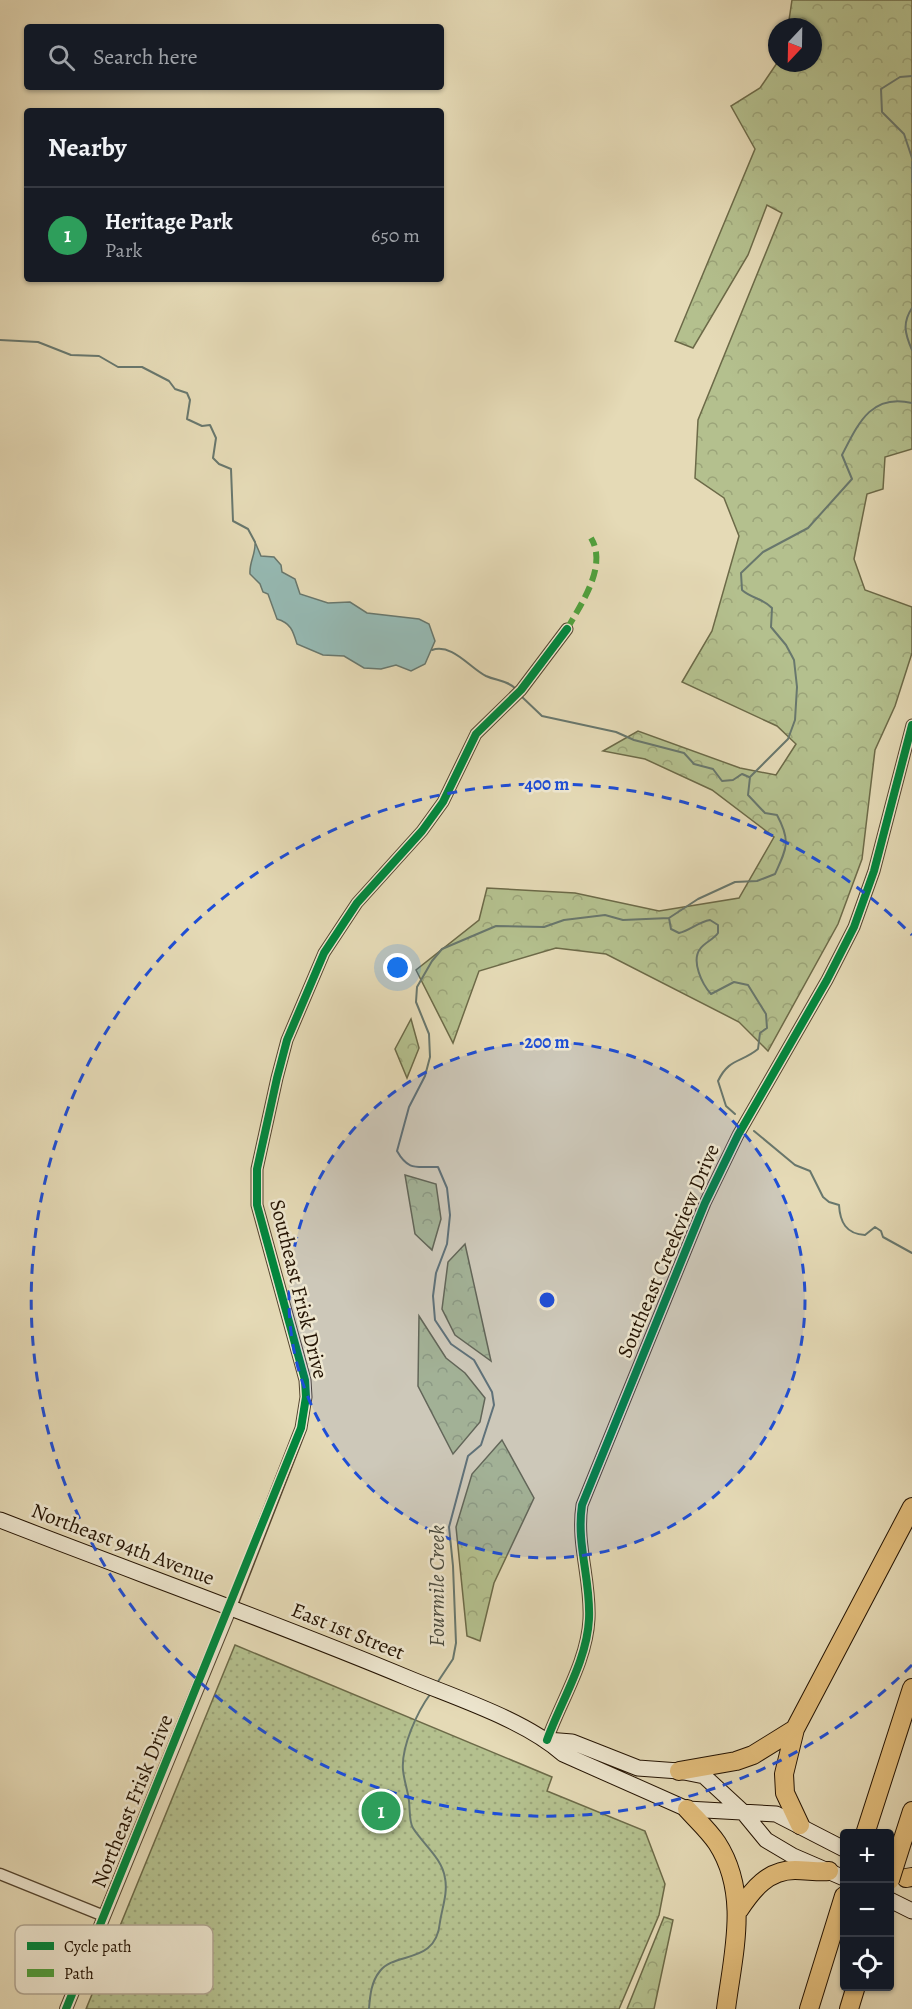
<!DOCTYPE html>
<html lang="en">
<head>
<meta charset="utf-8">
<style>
	:root { --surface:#171b24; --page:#20242c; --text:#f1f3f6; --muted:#9ea1a6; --line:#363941; --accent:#db2777 }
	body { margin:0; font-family:Alegreya,serif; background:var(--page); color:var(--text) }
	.controls { position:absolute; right:18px; bottom:18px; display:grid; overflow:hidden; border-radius:6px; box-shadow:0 2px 4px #0004 }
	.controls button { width:54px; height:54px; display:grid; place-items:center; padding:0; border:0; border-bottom:2px solid var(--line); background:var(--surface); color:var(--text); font:30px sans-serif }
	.compass { position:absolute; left:768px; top:18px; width:54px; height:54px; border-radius:50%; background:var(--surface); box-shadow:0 2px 4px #0004; rotate:202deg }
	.you { position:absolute; left:398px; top:968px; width:21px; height:21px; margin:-15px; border:4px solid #fff; border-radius:50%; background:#1a73e8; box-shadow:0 0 0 9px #1a73e833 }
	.badge { display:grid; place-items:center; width:39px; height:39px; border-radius:50%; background:var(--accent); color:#fff; font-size:20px; font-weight:700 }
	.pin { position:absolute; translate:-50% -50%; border:3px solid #fff; box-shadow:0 2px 6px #0006 }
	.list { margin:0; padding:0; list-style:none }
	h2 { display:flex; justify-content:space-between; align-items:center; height:78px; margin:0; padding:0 24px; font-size:26px }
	h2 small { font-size:20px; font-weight:400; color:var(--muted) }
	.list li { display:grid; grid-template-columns:39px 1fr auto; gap:18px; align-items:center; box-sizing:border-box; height:96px; padding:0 24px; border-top:2px solid var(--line) }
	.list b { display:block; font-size:22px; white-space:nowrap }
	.list p { margin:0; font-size:20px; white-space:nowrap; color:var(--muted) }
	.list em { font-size:20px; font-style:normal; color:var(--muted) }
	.icon { flex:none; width:33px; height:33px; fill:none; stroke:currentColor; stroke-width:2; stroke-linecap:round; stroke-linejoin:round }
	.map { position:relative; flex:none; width:912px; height:2009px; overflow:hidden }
	.search { position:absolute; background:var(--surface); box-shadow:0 2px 4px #0004; left:24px; top:24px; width:420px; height:66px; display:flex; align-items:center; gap:15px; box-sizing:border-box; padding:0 21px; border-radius:6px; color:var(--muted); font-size:22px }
	.panel { position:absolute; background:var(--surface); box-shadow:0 2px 4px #0004; left:24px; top:108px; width:420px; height:174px; border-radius:6px }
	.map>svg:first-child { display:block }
</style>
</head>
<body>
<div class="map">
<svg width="912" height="2009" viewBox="0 0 912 2009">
	<defs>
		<pattern id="forest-crowns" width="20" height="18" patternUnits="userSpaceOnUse" patternTransform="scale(1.5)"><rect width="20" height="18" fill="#b4c08e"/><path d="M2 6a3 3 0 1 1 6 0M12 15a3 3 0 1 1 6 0" fill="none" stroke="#9ba479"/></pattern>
		<pattern id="park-dots" width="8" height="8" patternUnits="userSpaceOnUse" patternTransform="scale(1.5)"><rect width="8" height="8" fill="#b4c08e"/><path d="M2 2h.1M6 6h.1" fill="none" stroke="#9ba479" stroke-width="1.8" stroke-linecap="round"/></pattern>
	</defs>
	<rect width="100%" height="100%" fill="#e5dab6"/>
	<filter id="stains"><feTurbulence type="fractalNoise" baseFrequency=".00333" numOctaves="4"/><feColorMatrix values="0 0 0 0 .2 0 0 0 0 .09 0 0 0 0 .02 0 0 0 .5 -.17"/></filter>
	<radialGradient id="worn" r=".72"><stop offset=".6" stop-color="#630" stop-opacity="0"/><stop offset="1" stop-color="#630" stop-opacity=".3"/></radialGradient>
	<path fill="url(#forest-crowns)" stroke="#6c6a48" stroke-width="1.5" d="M792 0H912V449L885 457 883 489 867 494 854 559 865 590 912 607V653L895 706 875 750 862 859 838 924 768 1051 739 1022 606 954 556 948 479 971 453 1043 416 970 479 920 487 888 575 893 659 911 739 898 774 837 712 790 645 759 603 751 638 731 740 768 776 775 796 744 777 726 682 682 712 631 739 536 724 498 695 478 698 420 782 213 767 205 748 255 693 348 675 341 755 149 731 106 760 88 777 63H813V27H788Z
		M411 1019 419 1048 407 1078 395 1049Z
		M405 1175 436 1184 441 1219 432 1250 415 1234Z
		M465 1244 491 1361 455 1335 442 1309 448 1262Z
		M419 1316 446 1358 465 1373 485 1398 480 1422 453 1454 418 1386Z
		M502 1440 534 1498 494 1583 480 1641 467 1636 456 1527 472 1474Z
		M664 1917 673 1920 654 2009H627Z"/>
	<path fill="url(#park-dots)" stroke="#6c6a48" stroke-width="1.5" d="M235 1645 552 1777 547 1791 645 1831 665 1884 659 1915 619 2009H86Z"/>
	<path fill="#96bab4" stroke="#68776d" stroke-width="1.5" d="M255 542 261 556 274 557 281 565 282 572 295 579 300 594 328 603 350 602 367 613 419 619 429 624 435 641 425 664 411 671 396 665 381 669 364 668 344 656 323 655 297 644C293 631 291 623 277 619L268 594 263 592 260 584 250 574C249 562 256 554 255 542Z"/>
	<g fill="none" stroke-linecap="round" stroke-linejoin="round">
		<path stroke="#68776d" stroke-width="2" d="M912 76 900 77 881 89 882 112 904 134 912 158
			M912 162V182
			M912 308C902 323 905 334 912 350
			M0 340 38 342 71 355 99 356 118 367H142L169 381 175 389 187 393 190 400 187 419 202 426 210 425 216 438 213 458 219 464 231 469 233 521 248 529 255 542
			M432 650C452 643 470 668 486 676 497 681 507 680 516 689
			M521 696 542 716 616 732 634 740 684 753 694 764 713 769 722 781 733 780 742 774 749 777
			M669 918 671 929 679 933C691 930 698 922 710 920L718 925V933C713 940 705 942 700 949 691 961 702 984 711 994L734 982 748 985 766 1014 767 1028 760 1033 758 1049C741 1063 729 1058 718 1081L726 1106 735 1114
			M754 1131 795 1165 810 1171 823 1197 829 1202 839 1205C840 1222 846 1234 865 1235L875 1227 881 1231 883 1237 912 1253
			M437 1683 453 1659 456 1643 453 1566 449 1527 468 1456 481 1445 494 1405 492 1392 474 1360 451 1344 435 1320 433 1296 436 1273 447 1244 450 1215 447 1188 438 1167C417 1166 409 1172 397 1151L409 1107 425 1076 430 1057 429 1034 416 1002 417 987 432 961 442 949 496 926 544 927 564 920 605 915 623 920 669 918 698 899 735 882 757 881 775 874C787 848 791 841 777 815L765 813 748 795 750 777 788 739 795 720 797 687 794 660 786 645 771 627 772 608C763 598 752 599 742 590L741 573 763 552 808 528 852 479 842 455C858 424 871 393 912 403
			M369 2009C370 1996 371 1982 380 1971 396 1951 436 1965 440 1922 442 1908 448 1893 445 1878 442 1858 423 1844 413 1828 409 1822 410 1809 409 1801 408 1791 404 1781 403 1770 401 1747 417 1712 431 1693"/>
		<g stroke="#54452f" stroke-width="13">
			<path id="minor" d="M231 1607 301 1428 306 1397 305 1380 257 1205V1169L277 1078 287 1040 324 953 357 903 422 831 443 802 476 734 521 690 567 629
				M547 1740C561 1701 587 1661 589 1619 591 1580 576 1544 582 1505L705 1203 738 1135 827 980 854 927 874 871 912 725
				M0 1874 104 1916"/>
		</g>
		<g stroke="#54452f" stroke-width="14">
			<path id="tertiary" d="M66 2009 231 1607"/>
		</g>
		<g stroke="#241302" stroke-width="17">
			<path id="secondary" d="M0 1520C136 1573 274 1622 408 1678 456 1698 525 1720 563 1754L687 1809 776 1814 844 1849
				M547 1740 572 1742 638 1768 679 1771 704 1776 743 1812 766 1840 793 1856 844 1878
				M890 1900 912 1911"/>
		</g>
		<g stroke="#241302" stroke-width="20">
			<path id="motorway" d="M679 1771 736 1761 753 1755 795 1729
				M687 1809C697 1820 709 1831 717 1843 750 1894 733 1954 726 2009
				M800 1825 785 1793 784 1774 795 1729 912 1507
				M865 1834 912 1688
				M903 1839 912 1811
				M906 1878 912 1877
				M739 1910C753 1889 768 1870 795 1870 807 1870 818 1872 829 1871
				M809 2009 844 1896
				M849 2009 856 1986"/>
		</g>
		<use href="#minor" stroke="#eee7d0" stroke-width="10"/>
		<use href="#tertiary" stroke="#eee7d0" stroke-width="12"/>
		<use href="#secondary" stroke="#eee7d0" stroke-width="15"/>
		<use href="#motorway" stroke="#e2bd7b" stroke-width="18"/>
		<g stroke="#241302" stroke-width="20" stroke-linecap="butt">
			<path id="motorway-bridge" d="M890 1880 903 1839"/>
		</g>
		<use href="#motorway-bridge" stroke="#e2bd7b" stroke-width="18"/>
		<path stroke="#50a03d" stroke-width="6" stroke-dasharray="12 6" stroke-linecap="butt" d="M567 629C581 604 608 566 591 538"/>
		<g stroke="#eee7d0" stroke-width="11">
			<path id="cycleway" d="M547 1740C561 1701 587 1661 589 1619 591 1580 576 1544 582 1505L705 1203 738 1135 827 980 854 927 874 871 912 725
				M66 2009 301 1428 306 1397 305 1380 257 1205V1169L277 1078 287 1040 324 953 357 903 422 831 443 802 476 734 521 690 567 629"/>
		</g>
		<use href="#cycleway" stroke="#00873e" stroke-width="8"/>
	</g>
	<circle cx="547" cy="1300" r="258" fill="#1d4ed8" fill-opacity=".12"/>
	<g fill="none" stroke="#1d4ed8" stroke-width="3" stroke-dasharray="10 8">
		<circle cx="547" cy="1300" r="258"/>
		<path d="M912 1665A516 516 0 1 1 912 935"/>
	</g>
	<g text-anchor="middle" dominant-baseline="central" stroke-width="5" stroke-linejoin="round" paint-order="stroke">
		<g font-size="21" fill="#241302" stroke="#eee7d0">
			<text transform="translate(668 1251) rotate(-67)">Southeast Creekview Drive</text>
			<text transform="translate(299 1289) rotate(76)">Southeast Frisk Drive</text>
			<text transform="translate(123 1544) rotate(21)">Northeast 94th Avenue</text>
			<text transform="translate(348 1631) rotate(22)">East 1st Street</text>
			<text transform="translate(132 1801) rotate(-68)">Northeast Frisk Drive</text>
		</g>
		<g font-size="22" font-style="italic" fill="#4c4d40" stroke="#eee7d0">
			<text transform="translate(437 1586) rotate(-90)">Fourmile Creek</text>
		</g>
	</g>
	<rect x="15" y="1925" width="198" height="69" rx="9" fill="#eee7d0" stroke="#b1a792" stroke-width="1.5"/>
	<rect x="27" y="1942" width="27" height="8" fill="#00873e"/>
	<rect x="27" y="1969" width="27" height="8" fill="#50a03d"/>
	<g font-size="16" fill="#241302">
		<text x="64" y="1952">Cycle path</text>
		<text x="64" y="1979">Path</text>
	</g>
	<circle cx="547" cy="1300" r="9" fill="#1d4ed8" stroke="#eee7d0" stroke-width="3"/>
	<g font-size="18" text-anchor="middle" font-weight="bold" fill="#1d4ed8" stroke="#eee7d0" stroke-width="5" stroke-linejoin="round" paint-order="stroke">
		<text x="547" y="790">400 m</text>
		<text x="547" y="1048">200 m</text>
	</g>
	<rect width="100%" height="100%" filter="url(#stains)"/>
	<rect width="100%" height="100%" fill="url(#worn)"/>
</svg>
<div class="controls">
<button>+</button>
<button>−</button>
<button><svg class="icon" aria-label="locate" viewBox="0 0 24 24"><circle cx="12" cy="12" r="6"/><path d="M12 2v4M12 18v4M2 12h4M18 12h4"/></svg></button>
</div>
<svg class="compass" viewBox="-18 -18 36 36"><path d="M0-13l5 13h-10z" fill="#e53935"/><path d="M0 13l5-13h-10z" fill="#9ea1a6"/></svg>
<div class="you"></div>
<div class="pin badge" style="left:381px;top:1811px;background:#2e9e5b">1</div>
<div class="search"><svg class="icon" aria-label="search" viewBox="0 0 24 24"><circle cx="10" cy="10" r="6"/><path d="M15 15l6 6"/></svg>Search here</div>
<section class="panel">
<h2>Nearby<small></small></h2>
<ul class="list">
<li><span class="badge" style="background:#2e9e5b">1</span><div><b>Heritage Park</b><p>Park</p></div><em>650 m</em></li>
</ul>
</section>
</div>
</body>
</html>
